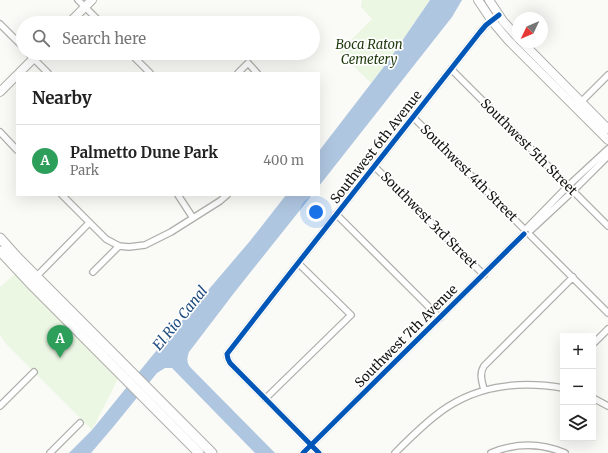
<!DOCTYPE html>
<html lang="en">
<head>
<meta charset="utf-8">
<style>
	:root { --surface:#fff; --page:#f2f2f2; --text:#222; --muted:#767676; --line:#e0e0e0; --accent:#2563eb }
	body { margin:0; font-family:Merriweather,serif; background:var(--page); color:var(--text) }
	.controls { position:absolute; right:12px; bottom:12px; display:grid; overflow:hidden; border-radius:0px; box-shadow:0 4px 16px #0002 }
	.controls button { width:36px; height:36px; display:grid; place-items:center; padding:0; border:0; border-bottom:1px solid var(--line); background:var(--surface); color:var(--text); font:20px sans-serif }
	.compass { position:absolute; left:512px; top:12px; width:36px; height:36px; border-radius:50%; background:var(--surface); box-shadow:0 4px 16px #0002; rotate:226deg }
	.you { position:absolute; left:316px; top:212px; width:14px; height:14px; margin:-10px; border:3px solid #fff; border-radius:50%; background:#1a73e8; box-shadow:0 0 0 6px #1a73e833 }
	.badge { display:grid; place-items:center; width:26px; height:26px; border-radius:50%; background:var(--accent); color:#fff; font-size:13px; font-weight:700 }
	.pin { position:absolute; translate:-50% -33px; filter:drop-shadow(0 1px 2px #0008) }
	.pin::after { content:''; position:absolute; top:21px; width:14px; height:12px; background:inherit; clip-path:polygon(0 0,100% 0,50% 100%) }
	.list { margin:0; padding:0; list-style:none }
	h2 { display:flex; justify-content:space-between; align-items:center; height:52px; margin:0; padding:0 16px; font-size:17px }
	h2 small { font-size:13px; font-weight:400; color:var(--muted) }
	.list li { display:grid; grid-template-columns:26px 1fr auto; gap:12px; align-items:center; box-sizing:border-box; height:72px; padding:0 16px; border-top:1px solid var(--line) }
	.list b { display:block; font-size:15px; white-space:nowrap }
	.list p { margin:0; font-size:13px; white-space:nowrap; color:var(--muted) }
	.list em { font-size:13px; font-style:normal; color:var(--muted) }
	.icon { flex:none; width:22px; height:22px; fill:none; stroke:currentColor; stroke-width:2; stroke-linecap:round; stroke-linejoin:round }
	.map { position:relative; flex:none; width:608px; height:453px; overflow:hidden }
	.search { position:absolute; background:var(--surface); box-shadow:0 4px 16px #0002; left:16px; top:16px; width:304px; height:44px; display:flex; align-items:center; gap:10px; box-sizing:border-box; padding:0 14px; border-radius:22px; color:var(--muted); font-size:15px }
	.panel { position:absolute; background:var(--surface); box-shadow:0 4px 16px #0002; left:16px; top:72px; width:304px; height:124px; border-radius:0px }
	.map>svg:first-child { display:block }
</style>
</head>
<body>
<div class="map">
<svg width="608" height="453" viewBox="0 0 608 453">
	<rect width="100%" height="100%" fill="#fafaf6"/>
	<path fill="#ebf7e3" d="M362 0H430L389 60 371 83 339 52 372 19 361 7Z
		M16 273 119 377 92 430 6 344 0 335V287Z"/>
	<path fill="#afc6e0" d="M430 0H462L452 17 319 186V151L389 60Z
		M286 195H312L234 293 189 352C187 358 186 363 191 368L275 453H255L172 368H165L157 373 114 426 91 453H69L92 430 152 356 250 241Z"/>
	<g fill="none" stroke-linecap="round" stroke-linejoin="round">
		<g stroke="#aeaeab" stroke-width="8">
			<path id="street" d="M78 0 101 23
				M0 24 23 47
				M28 53 48 73
				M130 53 150 73
				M451 69 608 226
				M238 73 248 63 257 73
				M579 104 608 75
				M413 117 524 229
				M0 132 17 150
				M374 166 484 275
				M62 195 106 239 119 246 129 247 145 245 171 232 220 201 227 195
				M178 195 193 218
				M336 214 440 318
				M527 228 568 186 608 149
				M531 230 573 191 608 156
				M530 235 608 313
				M93 272 119 246
				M30 283 89 223
				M593 344 608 329
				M484 390C482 381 479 374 484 366L573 277
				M593 398 608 406
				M265 399 351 315 298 263
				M0 406 34 372
				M50 453 80 423
				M303 453 524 234
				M319 453 230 363 228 359 227 354 276 291 480 32 486 25 499 15
				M395 453C408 440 421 427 435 416 472 386 518 380 563 388
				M491 453C515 443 541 443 565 453"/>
		</g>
		<g stroke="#aeaeab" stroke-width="10">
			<path id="secondary" d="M478 0 492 21 508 40 608 140
				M489 0 503 21 518 38
				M69 23 92 0
				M522 42 608 129
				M19 73 39 53
				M0 92 17 75"/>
		</g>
		<g stroke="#aeaeab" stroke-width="11">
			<path id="primary" d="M0 238 17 257 212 453
				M0 251 30 283 199 453"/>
		</g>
		<use href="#street" stroke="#fefefe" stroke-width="5.5"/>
		<use href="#secondary" stroke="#fefefe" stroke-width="8"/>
		<use href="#primary" stroke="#fefefe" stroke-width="9"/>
		<g stroke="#fff" stroke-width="8">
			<path id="cycleway" d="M303 453 524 234
				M319 453 230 363 228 359 227 354 276 291 480 32 486 25 499 15"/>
		</g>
		<use href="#cycleway" stroke="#0057b8" stroke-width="5"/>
	</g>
	<g text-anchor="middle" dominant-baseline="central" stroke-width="3.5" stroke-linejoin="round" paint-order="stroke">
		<g font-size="13" font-style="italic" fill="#1e3a0c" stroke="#fff">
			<text x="369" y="44">Boca Raton<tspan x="369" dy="15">Cemetery</tspan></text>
		</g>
		<g font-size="13" fill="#151513" stroke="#fff">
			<text transform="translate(376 147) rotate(-52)">Southwest 6th Avenue</text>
			<text transform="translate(529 147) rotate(45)">Southwest 5th Street</text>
			<text transform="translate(469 173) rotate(45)">Southwest 4th Street</text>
			<text transform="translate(429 220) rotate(45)">Southwest 3rd Street</text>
			<text transform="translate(406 336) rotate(-45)">Southwest 7th Avenue</text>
		</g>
		<g font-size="14" font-style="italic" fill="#1f4c7e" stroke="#fff">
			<text transform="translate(180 318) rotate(-51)">El Rio Canal</text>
		</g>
	</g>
</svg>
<div class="controls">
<button>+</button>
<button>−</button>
<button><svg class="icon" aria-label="layers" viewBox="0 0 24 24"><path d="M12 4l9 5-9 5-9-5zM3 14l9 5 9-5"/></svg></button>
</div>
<svg class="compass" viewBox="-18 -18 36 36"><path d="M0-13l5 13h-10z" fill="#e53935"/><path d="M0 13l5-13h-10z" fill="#767676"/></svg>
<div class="you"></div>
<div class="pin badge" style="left:60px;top:358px;background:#2e9e5b">A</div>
<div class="search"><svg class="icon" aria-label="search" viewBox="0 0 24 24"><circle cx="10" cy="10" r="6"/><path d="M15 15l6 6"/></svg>Search here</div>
<section class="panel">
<h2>Nearby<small></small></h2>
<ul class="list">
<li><span class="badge" style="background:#2e9e5b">A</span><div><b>Palmetto Dune Park</b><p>Park</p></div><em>400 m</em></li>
</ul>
</section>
</div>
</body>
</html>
